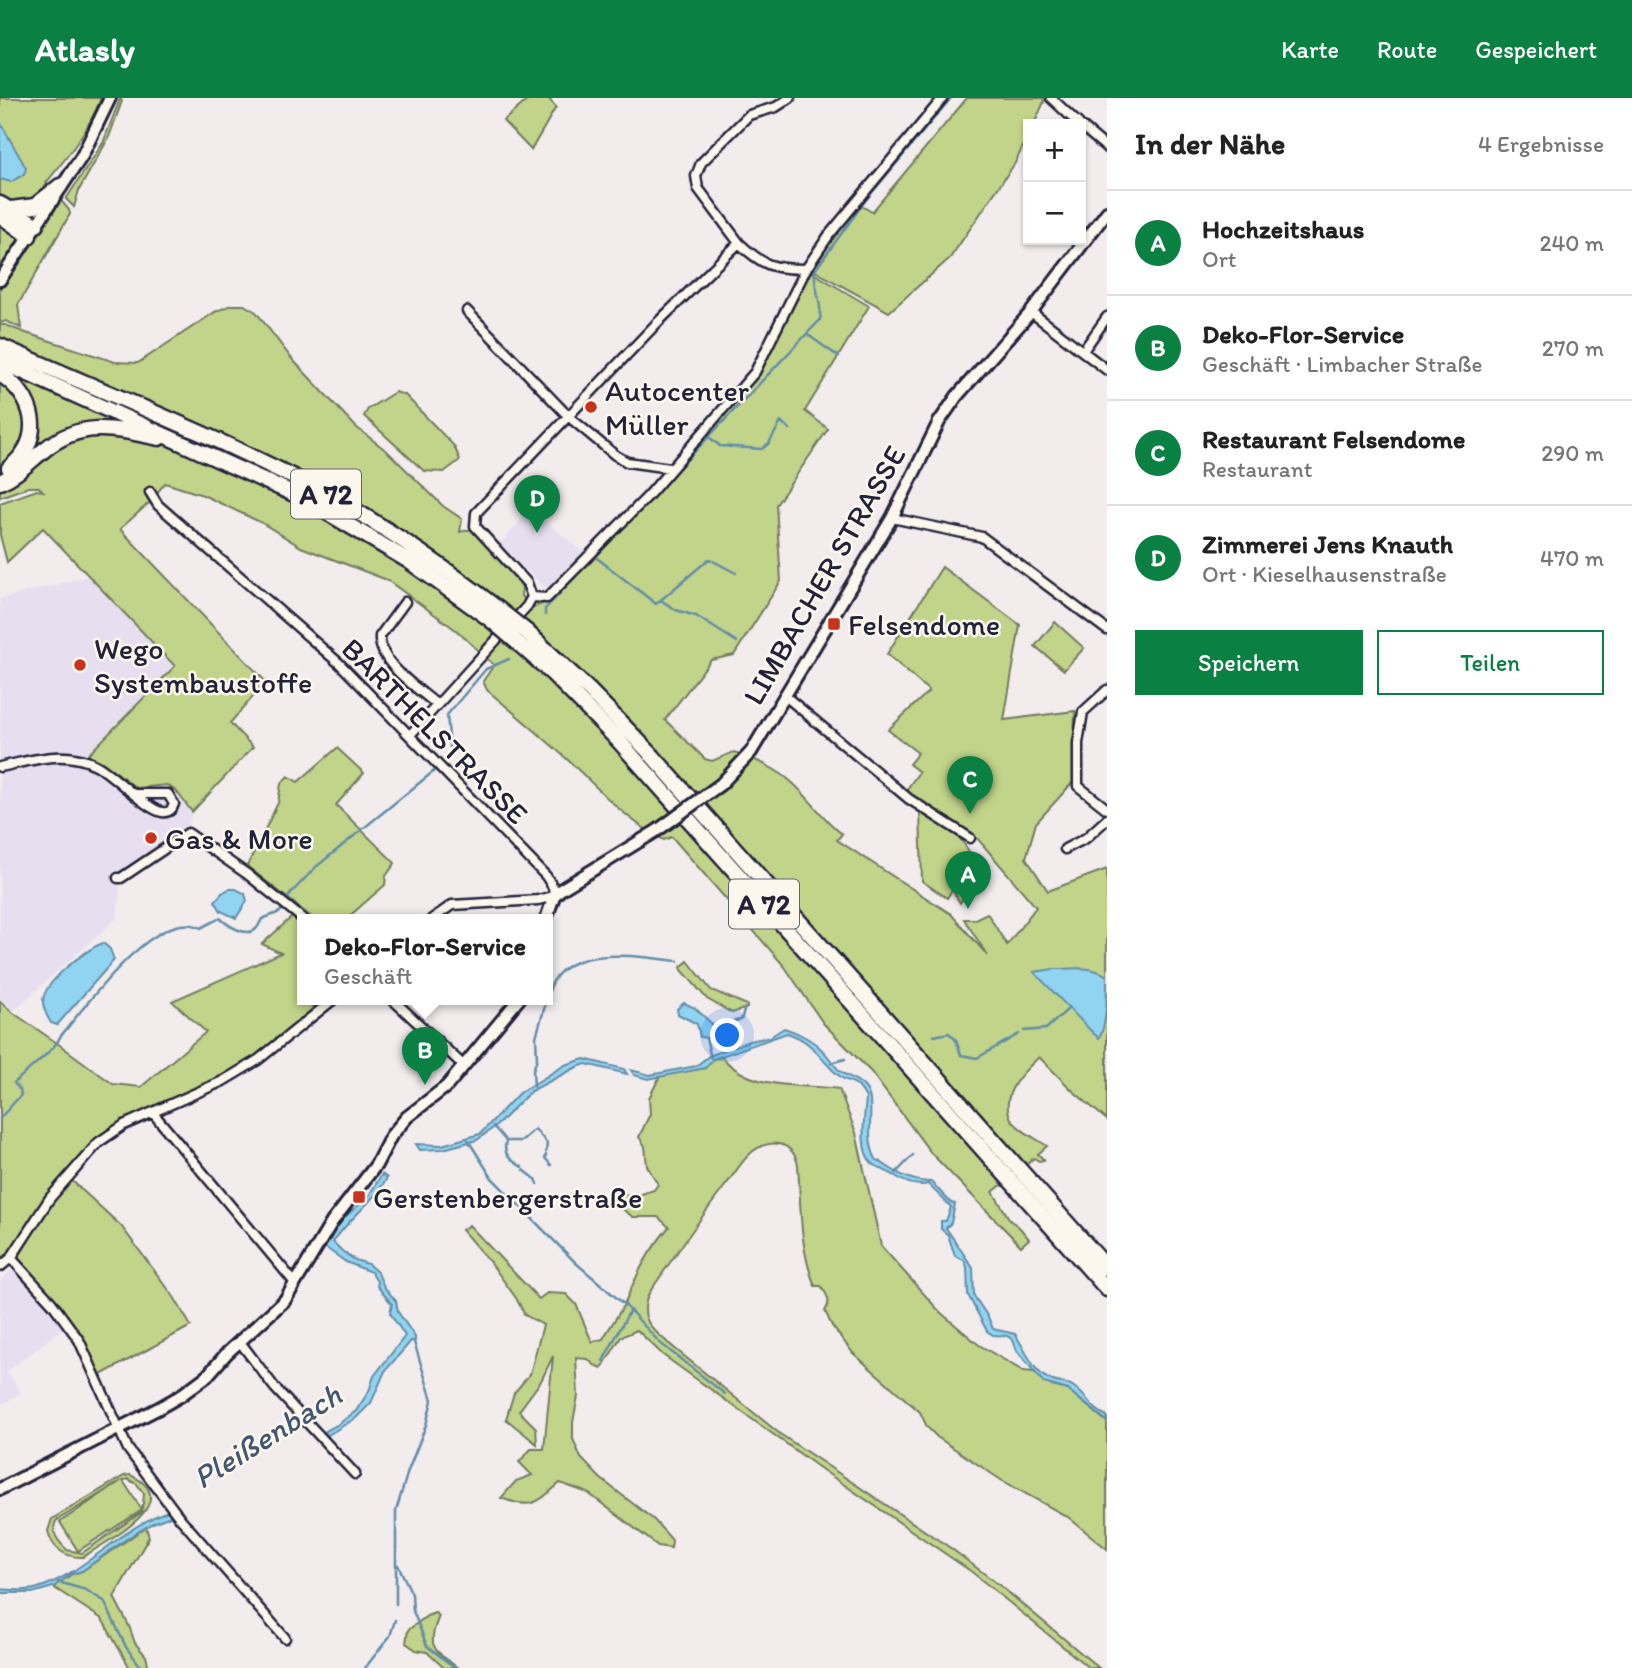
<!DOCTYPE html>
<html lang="de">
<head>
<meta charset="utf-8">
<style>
	:root { --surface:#fff; --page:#f2f2f2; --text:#222; --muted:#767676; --line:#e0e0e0; --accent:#0b8043 }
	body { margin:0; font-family:Itim,sans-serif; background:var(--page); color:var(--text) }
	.controls { position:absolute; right:21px; top:21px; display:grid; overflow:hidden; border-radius:0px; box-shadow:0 2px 5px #0004 }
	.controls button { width:63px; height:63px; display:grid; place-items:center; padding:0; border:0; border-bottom:2px solid var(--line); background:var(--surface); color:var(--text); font:35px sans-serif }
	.you { position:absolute; left:728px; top:938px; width:24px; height:24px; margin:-18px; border:5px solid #fff; border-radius:50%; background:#1a73e8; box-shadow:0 0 0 10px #1a73e833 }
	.badge { display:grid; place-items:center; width:46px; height:46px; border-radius:50%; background:var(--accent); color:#fff; font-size:23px; font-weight:700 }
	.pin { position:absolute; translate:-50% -58px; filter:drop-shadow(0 2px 4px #0008) }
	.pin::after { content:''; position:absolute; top:37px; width:24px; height:21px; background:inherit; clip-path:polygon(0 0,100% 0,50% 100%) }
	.popup { position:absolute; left:297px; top:816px; width:256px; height:91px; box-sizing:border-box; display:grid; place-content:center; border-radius:0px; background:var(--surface); filter:drop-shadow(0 2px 5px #0005); font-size:23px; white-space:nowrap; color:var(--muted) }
	.popup b { font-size:26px; color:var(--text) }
	.popup::after { content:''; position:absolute; left:50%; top:100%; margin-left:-14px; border:14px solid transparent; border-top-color:var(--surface) }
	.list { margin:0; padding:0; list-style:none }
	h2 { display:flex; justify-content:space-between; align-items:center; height:91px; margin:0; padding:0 28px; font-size:30px }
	h2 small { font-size:23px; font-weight:400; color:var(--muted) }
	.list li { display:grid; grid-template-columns:46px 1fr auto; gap:21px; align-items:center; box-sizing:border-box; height:105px; padding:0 28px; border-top:2px solid var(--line) }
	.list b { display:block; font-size:26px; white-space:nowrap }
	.list p { margin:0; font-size:23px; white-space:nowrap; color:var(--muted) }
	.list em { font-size:23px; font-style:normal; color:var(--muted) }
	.actions { display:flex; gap:14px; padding:21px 28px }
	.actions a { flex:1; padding:16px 0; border:2px solid var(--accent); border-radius:0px; text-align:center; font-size:24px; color:var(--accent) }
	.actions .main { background:var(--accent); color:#fff }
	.map { position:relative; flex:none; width:1107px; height:1570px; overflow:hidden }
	header { display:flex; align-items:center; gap:42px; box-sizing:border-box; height:98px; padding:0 35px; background:var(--accent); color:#fff }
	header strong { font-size:33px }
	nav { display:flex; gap:38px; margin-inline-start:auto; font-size:24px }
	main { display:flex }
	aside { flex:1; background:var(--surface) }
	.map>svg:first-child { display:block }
</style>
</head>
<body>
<header>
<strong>Atlasly</strong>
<nav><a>Karte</a><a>Route</a><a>Gespeichert</a></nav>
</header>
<main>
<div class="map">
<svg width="1107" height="1570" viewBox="0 0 1107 1570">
	<rect width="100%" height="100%" fill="#f2eced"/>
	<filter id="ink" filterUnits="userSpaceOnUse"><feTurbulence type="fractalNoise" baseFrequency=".0143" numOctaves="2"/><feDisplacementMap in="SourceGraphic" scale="14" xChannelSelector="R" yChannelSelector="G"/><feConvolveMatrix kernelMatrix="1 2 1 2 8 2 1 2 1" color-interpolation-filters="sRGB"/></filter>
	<g filter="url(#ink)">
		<path fill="#e7dfef" d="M531 411 587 458 551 495 499 447Z
			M89 478 176 568 88 658 115 673 136 690 167 687 177 694 192 714 187 736 121 780 117 820 12 914 0 903V501Z
			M16 1168 65 1229 7 1273 21 1295 0 1307V1183Z"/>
		<path fill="#c2d489" stroke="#727b62" stroke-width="2" fill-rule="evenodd" d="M0 0H101C88 33 68 58 46 85L69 112 70 116 18 207 21 230 6 223 0 225Z
			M530 0H548L556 9 531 52 503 23Z
			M967 0H1043L1044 4 1034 26H1028V38L1015 65 950 160 889 214 813 172 833 140 860 107 872 114Z
			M120 1 122 3 109 39 79 92 74 109 66 101 103 45Z
			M810 173 869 208 805 313 828 331 776 407 781 483 734 557 711 562 665 622 705 661 712 663 734 654C752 660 773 669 788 681 808 697 821 720 842 736L837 742 951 816 988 858 964 821H975L987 815 1007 847 1036 809 977 740 905 694 919 674 909 666 918 655 888 632 929 593 887 556 942 469 1020 527 1004 622 1075 613 1073 684 1036 725 1026 760 1048 793 1107 771V1022L1072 992 1039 959C1025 972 1002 993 1009 1016 1013 1030 1036 1040 1047 1048L1038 1056 1044 1062 1039 1063 1034 1060 993 1094 1010 1122 1020 1130 1029 1141 1021 1148 931 1055 871 974 823 925 785 869 672 739 664 742C626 723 599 691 569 663 543 639 515 616 487 592L483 583 494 567 456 532 387 482 301 449 262 425 203 397 165 385 149 405 120 431 266 584 230 625 253 649 192 714 177 694 167 687 136 690 115 673 87 658 175 568 43 430 7 464 0 437V405L37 392 43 393 39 389H28L0 399V227H6L23 234 115 264 138 265 215 214 231 207H244L256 214 292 261 356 329 388 354 443 408 462 421 460 434 472 431 476 435 519 482 522 490 521 498 534 509 550 503 596 459 758 272Z
			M395 294 405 297 454 348 460 362 444 374 424 373 364 318 368 311Z
			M1055 524 1084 550 1064 572 1035 548Z
			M337 650 364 675 336 707 395 765 386 778 385 787 346 821H314L247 768 278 705 281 686 288 678 298 684Z
			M920 712C955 733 963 737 980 775L960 805 952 792 947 800 922 783Z
			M293 818 302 825V901H321L312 909 315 910 258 964 96 1043 47 1096 8 1157 0 1165V903L12 914 57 945 113 986 141 989 206 934 172 903 281 855 262 846Z
			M688 863 711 892 747 907V910L732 915 707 901 682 872 681 869Z
			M722 959C751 993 800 986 839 991L856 1035 881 1148 940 1214 979 1247 1023 1273 1034 1274 1052 1288 1068 1292 1107 1324V1451L1068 1419 1001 1382 937 1339 927 1329 920 1314 853 1255 832 1228 825 1213C832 1203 827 1197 821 1188H815C799 1150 801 1107 798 1067 793 1043 770 1040 752 1054 741 1063 734 1077 725 1088 698 1123 674 1159 649 1195 637 1222 653 1232 673 1249L780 1336 952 1451 1003 1490 1099 1570H1089L972 1474 824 1373 663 1257 637 1232 621 1239 602 1270 594 1267 588 1261 576 1260 578 1298 573 1324V1341L581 1360 600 1380 654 1422 672 1442 671 1450 658 1448 588 1395 560 1385C537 1405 532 1412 501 1400L516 1383 532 1377 519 1364 531 1351H544L553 1258 541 1283 519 1313 536 1330 537 1346 506 1321 514 1295 530 1276 543 1227 525 1217 516 1200 493 1168 462 1132 469 1127 539 1201 547 1195 566 1196 576 1206 592 1244 603 1241C610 1228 620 1216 626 1202 639 1172 647 1155 669 1129L658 1119H633L609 1101 619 1095 635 1098 654 1092 658 1086 647 1068 645 1048 639 1039 650 1016 649 1000 660 978 705 970 713 961Z
			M69 1080 121 1128 174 1199 191 1228 97 1279 83 1244 69 1220 17 1162 53 1101Z
			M130 1377C188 1403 105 1444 83 1459 65 1460 52 1450 48 1433L52 1421 124 1378ZM127 1381 137 1386 144 1396 142 1414 82 1455 67 1452C59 1444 50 1435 56 1423L121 1383 60 1424 78 1453 142 1412 123 1383Z
			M146 1429 149 1439 114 1499 129 1528 135 1545 146 1558 149 1570H130L102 1521 53 1489 72 1476 82 1473Z
			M435 1515 439 1518C426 1549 433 1551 458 1570H444L427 1554 416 1552 406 1545 408 1532 427 1518Z"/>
		<path fill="#90d4f1" stroke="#648da8" stroke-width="2" d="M0 24 26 70 24 76 11 84 0 81Z
			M229 791H236L245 796 247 803 236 820 221 813 215 803 222 795Z
			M103 845 110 851 114 862 57 927 51 925C48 920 43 910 43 904 42 885 86 851 103 845Z
			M1054 871C1071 871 1092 867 1107 878 1107 896 1107 928 1099 940L1093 935 1034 874Z
			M684 905 695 910 712 926 711 935 708 940 700 939 697 926 678 916 677 911Z
			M784 930C797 934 813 942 822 952 829 958 833 967 840 973 852 982 868 984 870 1002 872 1022 866 1043 876 1061 895 1074 909 1084 931 1084L951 1105 955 1106 951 1125 946 1130 973 1170 974 1198 988 1219 993 1231 1015 1236C1026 1252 1033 1276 1053 1283 1060 1286 1068 1284 1074 1289 1087 1298 1092 1312 1107 1318V1323L1068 1292 1044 1285 1017 1253 1013 1242 1007 1238 993 1237 987 1233 968 1197 967 1169 964 1162 955 1158 948 1137 941 1131V1123H946L951 1109 928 1086C916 1089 906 1085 897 1079 889 1074 879 1071 872 1065 858 1052 865 1016 866 1000 854 978 851 988 838 977 818 960 815 944 787 935L713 961 705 970 648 981 634 977 631 972 650 977 696 968 709 958 749 943 770 939Z
			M584 961 624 971 627 976 586 966 577 969 531 993 497 1027 477 1042 443 1051 420 1052 416 1046 442 1047 480 1036 518 996 565 967Z
			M382 1076 387 1080C373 1105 349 1120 333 1144L342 1153 355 1162 368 1166 378 1175 384 1189 396 1203 398 1214 415 1239V1243H411L385 1273 371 1305 356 1320 323 1340 320 1336 337 1327 356 1313 369 1293 374 1278 405 1238 390 1215 392 1206 377 1188 378 1185 371 1174 346 1164 326 1150 325 1145 346 1118 368 1099Z
			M171 1412 173 1417 153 1425 129 1439 82 1473 72 1476 53 1489 32 1495H0V1491C12 1492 26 1494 38 1490 87 1474 122 1428 171 1412Z"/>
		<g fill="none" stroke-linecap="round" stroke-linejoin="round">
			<path stroke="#648da8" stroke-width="2.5" d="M808 237 839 259
				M709 339 720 348 762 351 769 345 781 324 790 331
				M661 389 820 222C823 205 813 189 815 172L865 103 951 0
				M597 460 656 506 709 461 736 475
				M662 503 676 512 696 518 737 544
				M545 517V511L642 409
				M450 649 447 617 486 571 509 561
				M548 897C559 843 639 859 678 863
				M712 928C722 928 729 923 741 922L745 910
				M1024 933 1046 931 1069 910
				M934 938 949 935 956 942 961 957 977 960 1019 936
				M706 940 711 960
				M831 965 845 961
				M534 989 533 972 537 961 536 939 547 901
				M0 1020 21 997 20 992 14 985C26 973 55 952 60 939 84 910 158 806 201 830L220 820C227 827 247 840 256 831 259 828 260 824 262 821L280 814 291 795 316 769 434 673
				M493 1028 506 1043C502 1057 511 1062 522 1069
				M468 1042 492 1080 576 1165 626 1208 660 1245 725 1296
				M506 1043H521L535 1031 547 1045 546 1054
				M546 1057 545 1060 551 1067
				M524 1072 534 1080
				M896 1075 913 1057
				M536 1081 538 1086
				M603 1263 630 1212
				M398 1467 412 1496 413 1513 427 1548 455 1570
				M58 1484 86 1492 104 1503 126 1549 142 1570
				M396 1506V1413L408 1373 426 1327 432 1302 414 1244
				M365 1570 390 1538 395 1522"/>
			<g stroke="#22223b" stroke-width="13">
				<path id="street" d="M1051 0 1079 26
					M1081 28 1107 50
					M739 145C763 168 773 171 806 171
					M467 213 569 319 615 357 627 364 670 370
					M1031 214 1107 272
					M1083 253 1107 219
					M150 394 158 407 190 435 340 566 546 778 553 789 554 798 538 802 452 807 432 821
					M892 420 982 439 1107 532
					M532 499 547 500 648 398 755 274 806 171 829 137 943 0
					M405 504 380 538C378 565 418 590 437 607
					M1107 592 1083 614 1078 645V688L1107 711
					M784 597 909 701 970 740
					M410 637 527 508 532 499 527 485 475 428 476 415 658 224 739 145 698 90 696 78 701 65 749 17 776 9 790 0
					M0 669C32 662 65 651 96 667 113 676 147 712 162 714 169 715 172 712 174 706L168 696H136
					M1065 751 1086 740 1107 721
					M118 780H121L188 735 247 776 303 821
					M392 901 464 968
					M153 1015 295 1185
					M11 1160 52 1205 79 1242 128 1351 179 1419 285 1540
					M0 1169 11 1160 50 1100 99 1044 124 1027 223 983 258 962 334 901
					M240 1244 275 1290 355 1376"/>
			</g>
			<g stroke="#22223b" stroke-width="16">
				<path id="secondary" d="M0 182 82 58 110 0
					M721 686 751 654 892 420 939 324 957 298 1031 214 1107 114
					M546 821 554 798 560 792 658 732
					M0 1391 159 1310 180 1298 207 1278 227 1255 285 1202 332 1124 376 1067 391 1038 407 1019 447 988 519 901"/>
			</g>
			<g stroke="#22223b" stroke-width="19">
				<path id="highway" d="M0 106 36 127
					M11 111 35 108 60 88
					M0 117 29 138
					M0 248C104 294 211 336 311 388 378 423 439 465 498 511
					M0 263 303 400 409 463 490 521
					M0 276C35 298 46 341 9 370
					M0 384C17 377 30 363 44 352 82 321 116 331 159 340
					M527 534 590 593 649 654 1107 1170
					M518 545 554 577 618 642 1107 1191"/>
			</g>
			<use href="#street" stroke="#fbf7ec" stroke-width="8"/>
			<use href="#secondary" stroke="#fbf7ec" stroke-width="10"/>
			<use href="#highway" stroke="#fbf7ec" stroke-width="14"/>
			<g stroke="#22223b" stroke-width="16" stroke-linecap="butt">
				<path id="secondary-bridge" d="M658 732 721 686"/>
			</g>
			<g stroke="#22223b" stroke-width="19" stroke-linecap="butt">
				<path id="highway-bridge" d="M498 511 527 534
					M490 521 518 545"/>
			</g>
			<use href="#secondary-bridge" stroke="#fbf7ec" stroke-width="10"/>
			<use href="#highway-bridge" stroke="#fbf7ec" stroke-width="14"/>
		</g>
	</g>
	<g fill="#c8321e" stroke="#fbf7ec" stroke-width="2.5">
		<circle cx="591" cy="309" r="7"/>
		<rect x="827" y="519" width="14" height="14" rx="3.5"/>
		<circle cx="80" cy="567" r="7"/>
		<circle cx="151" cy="740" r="7"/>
		<rect x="352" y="1092" width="14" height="14" rx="3.5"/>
	</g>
	<g text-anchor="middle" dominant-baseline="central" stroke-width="5" stroke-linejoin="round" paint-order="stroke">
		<g fill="#fbf7ec" stroke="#636270" stroke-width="2">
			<rect x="291" y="371.5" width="70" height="49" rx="5"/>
			<rect x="729" y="781.5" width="70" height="49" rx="5"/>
		</g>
		<g font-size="28" font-weight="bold" fill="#22223b">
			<text x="326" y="396">A 72</text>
			<text x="764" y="806">A 72</text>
		</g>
		<g font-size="30" fill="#22223b" stroke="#fbf7ec" text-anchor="start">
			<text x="605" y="292">Autocenter<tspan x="605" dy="34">Müller</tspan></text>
			<text x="848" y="526">Felsendome</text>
			<text x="94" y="550">Wego<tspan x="94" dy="34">Systembaustoffe</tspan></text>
			<text x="165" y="740">Gas &amp; More</text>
			<text x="373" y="1099">Gerstenbergerstraße</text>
		</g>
		<g font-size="30" fill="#22223b" stroke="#fbf7ec">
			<text transform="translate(824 477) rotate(-60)">LIMBACHER STRASSE</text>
			<text transform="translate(435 633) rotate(45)">BARTHELSTRASSE</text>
		</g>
		<g font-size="32" font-style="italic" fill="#435772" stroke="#fbf7ec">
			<text transform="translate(267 1338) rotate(-32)">Pleißenbach</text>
		</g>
	</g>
</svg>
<div class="controls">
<button>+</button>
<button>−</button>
</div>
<div class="you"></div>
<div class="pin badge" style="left:968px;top:811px">A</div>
<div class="pin badge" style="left:425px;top:987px">B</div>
<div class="popup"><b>Deko-Flor-Service</b>Geschäft</div>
<div class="pin badge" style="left:970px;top:716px">C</div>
<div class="pin badge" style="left:537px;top:435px">D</div>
</div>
<aside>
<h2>In der Nähe<small>4 Ergebnisse</small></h2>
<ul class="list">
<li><span class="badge">A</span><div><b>Hochzeitshaus</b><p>Ort</p></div><em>240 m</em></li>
<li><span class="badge">B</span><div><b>Deko-Flor-Service</b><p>Geschäft · Limbacher Straße</p></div><em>270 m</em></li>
<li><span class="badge">C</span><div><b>Restaurant Felsendome</b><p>Restaurant</p></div><em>290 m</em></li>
<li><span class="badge">D</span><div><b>Zimmerei Jens Knauth</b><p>Ort · Kieselhausenstraße</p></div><em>470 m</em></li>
</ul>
<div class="actions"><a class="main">Speichern</a><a>Teilen</a></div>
</aside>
</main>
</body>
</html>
